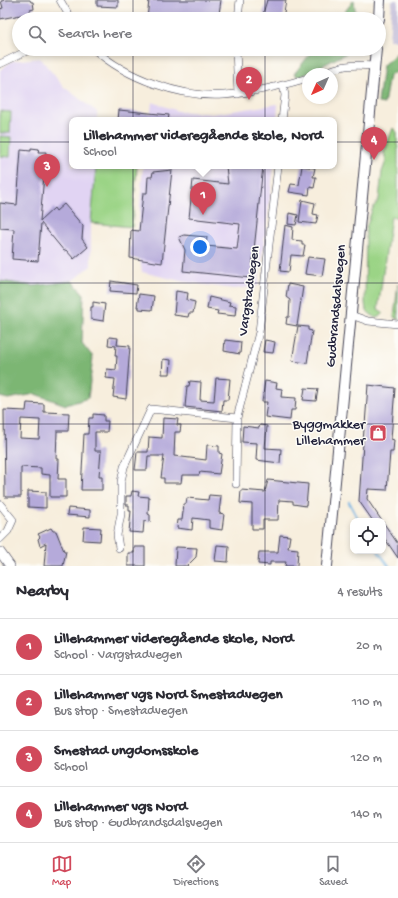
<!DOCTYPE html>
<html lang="en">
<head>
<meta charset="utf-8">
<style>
	:root { --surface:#fff; --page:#f7f7f7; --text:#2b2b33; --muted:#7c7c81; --line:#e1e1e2; --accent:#d1495b }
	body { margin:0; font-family:"Gochi Hand",sans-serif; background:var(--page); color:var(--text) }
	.controls { position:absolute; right:12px; bottom:12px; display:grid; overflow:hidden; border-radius:8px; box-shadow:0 2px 6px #0003 }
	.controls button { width:36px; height:36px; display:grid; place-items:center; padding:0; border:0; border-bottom:1px solid var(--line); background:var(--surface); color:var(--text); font:20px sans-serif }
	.compass { position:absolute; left:302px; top:68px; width:36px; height:36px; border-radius:50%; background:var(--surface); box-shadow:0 2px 6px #0003; rotate:225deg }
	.you { position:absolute; left:200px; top:247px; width:14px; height:14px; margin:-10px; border:3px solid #fff; border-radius:50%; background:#1a73e8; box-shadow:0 0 0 6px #1a73e833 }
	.badge { display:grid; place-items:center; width:26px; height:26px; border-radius:50%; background:var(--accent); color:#fff; font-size:13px; font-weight:700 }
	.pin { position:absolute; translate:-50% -33px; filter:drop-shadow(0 1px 2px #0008) }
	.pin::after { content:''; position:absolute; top:21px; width:14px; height:12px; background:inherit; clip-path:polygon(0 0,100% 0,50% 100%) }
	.popup { position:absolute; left:69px; top:117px; width:268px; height:52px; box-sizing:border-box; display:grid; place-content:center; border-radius:8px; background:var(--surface); filter:drop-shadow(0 1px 3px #0005); font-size:13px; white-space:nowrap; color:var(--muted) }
	.popup b { font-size:15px; color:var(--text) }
	.popup::after { content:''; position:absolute; left:50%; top:100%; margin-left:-8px; border:8px solid transparent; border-top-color:var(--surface) }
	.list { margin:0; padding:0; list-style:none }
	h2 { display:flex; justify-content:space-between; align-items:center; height:52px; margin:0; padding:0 16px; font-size:17px }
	h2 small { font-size:13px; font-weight:400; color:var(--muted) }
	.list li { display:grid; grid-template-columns:26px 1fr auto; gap:12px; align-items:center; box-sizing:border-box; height:56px; padding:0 16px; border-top:1px solid var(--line) }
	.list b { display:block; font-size:15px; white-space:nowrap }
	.list p { margin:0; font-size:13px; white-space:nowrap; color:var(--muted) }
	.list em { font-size:13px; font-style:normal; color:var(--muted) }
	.icon { flex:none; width:22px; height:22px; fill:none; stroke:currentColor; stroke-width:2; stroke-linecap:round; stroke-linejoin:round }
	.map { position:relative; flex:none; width:398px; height:566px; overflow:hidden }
	.search { position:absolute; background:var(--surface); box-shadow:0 2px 6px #0003; left:12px; right:12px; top:12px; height:44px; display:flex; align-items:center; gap:10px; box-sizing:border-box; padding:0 14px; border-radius:22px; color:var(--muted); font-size:15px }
	.sheet { height:276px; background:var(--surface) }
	nav { display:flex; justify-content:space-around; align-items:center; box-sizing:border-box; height:56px; border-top:1px solid var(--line); background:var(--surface); font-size:11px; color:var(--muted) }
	nav a { display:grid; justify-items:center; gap:2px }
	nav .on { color:var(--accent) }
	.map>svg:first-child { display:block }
</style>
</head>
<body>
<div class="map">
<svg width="398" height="566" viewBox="0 0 398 566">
	<rect width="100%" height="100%" fill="#fdfcf7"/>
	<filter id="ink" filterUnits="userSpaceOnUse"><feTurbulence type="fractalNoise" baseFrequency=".025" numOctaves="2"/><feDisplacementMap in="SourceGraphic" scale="8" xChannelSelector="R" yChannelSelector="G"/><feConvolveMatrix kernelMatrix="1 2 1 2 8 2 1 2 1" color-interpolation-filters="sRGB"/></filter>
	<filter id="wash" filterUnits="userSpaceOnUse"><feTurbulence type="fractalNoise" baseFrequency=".012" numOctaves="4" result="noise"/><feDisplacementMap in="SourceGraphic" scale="16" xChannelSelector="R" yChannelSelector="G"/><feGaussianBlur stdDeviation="0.9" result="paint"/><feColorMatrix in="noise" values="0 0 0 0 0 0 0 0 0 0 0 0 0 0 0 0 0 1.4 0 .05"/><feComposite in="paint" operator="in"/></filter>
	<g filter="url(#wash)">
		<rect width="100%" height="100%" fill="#f7eedd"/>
		<path fill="#e1d4f3" d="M40 58 64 87 97 112V120H72V166H96L91 223V266L72 281 33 286 0 281V70L12 61Z
			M152 102 178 111 212 114 278 104 277 120H150Z
			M143 166H274L258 286 234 289 185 282 142 272 137 243Z"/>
		<path fill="#c5c0da" d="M392 0H398V40H389Z"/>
		<path fill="#9bd486" stroke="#5e7b60" d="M0 111 11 112 10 133H0Z
			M393 128 397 132V146L398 147V217H391L378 309 384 313 381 316 375 318 366 310 365 303 366 228 372 210 379 199 382 172 386 161 384 152Z
			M0 136 11 137 10 157 0 156Z
			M96 166H137L132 227 91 223Z
			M398 284V320L394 317Z"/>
		<path fill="#7cb673" stroke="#4f6c57" d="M354 0 356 19H339Z
			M314 49H349L347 53 300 77 294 74Z
			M398 52V71L389 76 384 104 378 103 383 65Z
			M0 281 33 286 72 281 84 294 82 343 93 357 88 398 66 405 35 394 8 399 0 397Z"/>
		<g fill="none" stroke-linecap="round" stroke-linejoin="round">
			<path stroke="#6db1e3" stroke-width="2.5" d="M349 502 359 521
				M378 551 389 566"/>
		</g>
		<g id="blocks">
			<path fill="#b5aada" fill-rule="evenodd" d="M6 0H30L31 2H33L34 9 30 10 31 13 0 19V9L3 8 1 1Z
				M97 0H118V7L97 6Z
				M149 0H221L219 14H198L197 19H147Z
				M267 0H286L283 19H266V15L263 14Z
				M119 110 169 115 168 120H118Z
				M31 148 39 149 38 152H46L40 221 54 208 56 211 64 204 83 226 82 239 88 247 74 259 66 250 64 251 41 223 38 261 12 259 14 229 0 228V203L17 205 21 150 31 151Z
				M226 166H263L251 278 183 271 185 250 179 237 184 235 207 237 206 246 237 249 240 224 189 218 193 180 228 184Z
				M302 166 315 168 313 177H316L314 188 310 187 309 195 289 192 291 184 299 185Z
				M172 170 162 263 130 258 131 230 139 231 143 193H147L148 177H152L153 172Z
				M302 200 315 203 313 214 318 215 316 224 299 222Z
				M289 213 298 215 296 225 288 224Z
				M285 225 293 227 292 240 302 241V245H305L303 256 291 255 289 272 280 271Z
				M308 257 325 259 322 276 305 274Z
				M111 281 137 285 136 293 110 291Z
				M288 284 303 287 297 326 286 324 287 317H289L290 300 286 297Z
				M176 291 188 293 187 300 195 302 193 313H189L188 317 174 315Z
				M139 294 154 296 152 310 139 309V307H137Z
				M209 297 230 302 229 305 236 306 235 316 217 314 218 311 207 309Z
				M93 302 105 304 103 321 91 319V307H93Z
				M298 326 308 327V330L312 331 307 363 292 361Z
				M109 337 118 338 117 345 130 346 126 399 113 397 115 379 106 378 107 369 116 370 117 356H115L116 346 108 345Z
				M225 340 241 342 240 354 224 351Z
				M265 340 275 342 273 353 263 352Z
				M163 359 171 360 170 374H162Z
				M216 378 230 379 228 400H223L222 411 185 407 187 386H189L190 381 201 382 200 400 214 401Z
				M265 381 277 383 276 388 282 389 281 397 296 398 295 410H291L290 420 265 417 267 402H262Z
				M368 385 395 388 391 439 394 440 393 452H390L387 490 368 489 367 499 382 521H373L359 501 364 429 363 427 365 425Z
				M305 388 318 389 316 401 303 400Z
				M27 403 44 404V412L69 413 68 431H57L56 459H59L58 479H66V497H50V475L41 474V468L21 467V497H5L4 410 26 411ZM21 419 40 420 39 439 20 438Z
				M93 414 104 415V421H108L107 432H95V451H101L99 476H102V490H81L84 434H88L89 418H93Z
				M163 418 178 419 177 425H181L180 432H175L174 456 206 460 207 445 219 446V453L222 454 219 474 200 472 199 475H182L181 483H164V478H161L164 456H148L147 470H135L137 452H148L149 437 162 438Z
				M260 425 267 426 265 448 281 449 280 463 256 460 257 443 242 442 243 426 259 428Z
				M268 480 308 484 306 506 293 504V501L279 500 278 520H263V529H252V504L240 503 241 490 265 492Z
				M28 491 46 492V508L28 507Z
				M132 491 139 492 138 496 149 497 148 514 150 515V522L144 521 143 533 129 532 131 511H129V505H126V496H131Z
				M209 495 221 496 219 513 224 514 222 530 209 528V520L193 518 192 530 177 528 178 520H182L184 504H186L187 498 208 500Z
				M68 508 90 510V517L67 515Z
				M383 522 398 544V558L383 536Z
				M84 527 101 528 100 541 83 540Z
				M51 528 53 531H56L64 551H66L63 566H44L46 543 40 546 38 539 40 537 38 534Z
				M280 535 290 536 288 548 298 549 297 566H285L286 562H270V565L258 564 259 552H278Z
				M217 545 229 546 228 562 215 561Z
				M134 547H145V566H128V553H134Z
				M176 547 197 548 196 557 187 566H175Z"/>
		</g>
	</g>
	<g filter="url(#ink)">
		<use href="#blocks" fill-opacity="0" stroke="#424153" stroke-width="1"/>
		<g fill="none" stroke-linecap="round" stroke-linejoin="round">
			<g stroke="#424153" stroke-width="8">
				<path id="minor" d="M60 0 71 19
					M238 19 240 0
					M94 49C126 78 181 98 224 95 252 93 281 86 308 78
					M236 49 238 94
					M0 64 31 49
					M320 74C343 65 350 64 374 66
					M282 120 285 95 283 85
					M351 315 368 321 398 324
					M236 484 237 418 259 332 278 166
					M0 504 13 520 8 531 0 539
					M119 548 117 535 121 514V482L124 467 151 409 237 418"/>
			</g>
			<g stroke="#424153" stroke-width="10">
				<path id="tertiary" d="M0 552 10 566"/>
			</g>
			<g stroke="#424153" stroke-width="12">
				<path id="secondary" d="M379 19 380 0
					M327 566 376 49"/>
			</g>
			<use href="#minor" stroke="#fff" stroke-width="7"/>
			<use href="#tertiary" stroke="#fff" stroke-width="9"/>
			<use href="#secondary" stroke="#fff" stroke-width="10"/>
		</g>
	</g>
	<path fill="none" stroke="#22223b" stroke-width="1" stroke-opacity="0.55" d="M133 0V19M265 0V19M133 49V566M265 49V566M0 142H398M0 283H398M0 424H398"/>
	<defs>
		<g id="shop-square" transform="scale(0.9)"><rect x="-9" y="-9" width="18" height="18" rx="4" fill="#d1495b" stroke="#fdfcf7"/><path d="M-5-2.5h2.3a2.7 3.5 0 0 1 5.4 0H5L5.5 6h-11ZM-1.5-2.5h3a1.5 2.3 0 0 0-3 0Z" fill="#fff"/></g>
	</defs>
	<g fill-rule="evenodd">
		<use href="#shop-square" x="378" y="433"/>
	</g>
	<g text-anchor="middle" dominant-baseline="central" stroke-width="3" stroke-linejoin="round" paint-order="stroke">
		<g font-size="14" fill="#22223b" stroke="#fdfcf7">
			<text transform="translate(250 291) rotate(-82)">Vargstadvegen</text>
			<text transform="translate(337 306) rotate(-85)">Gudbrandsdalsvegen</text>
		</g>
		<g font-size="14" fill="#22223b" stroke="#fdfcf7" text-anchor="end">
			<text x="365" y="425">Byggmakker<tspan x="365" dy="16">Lillehammer</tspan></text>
		</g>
	</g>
</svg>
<div class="controls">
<button><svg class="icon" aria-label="locate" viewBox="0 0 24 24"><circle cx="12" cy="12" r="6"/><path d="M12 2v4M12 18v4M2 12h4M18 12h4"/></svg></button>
</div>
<svg class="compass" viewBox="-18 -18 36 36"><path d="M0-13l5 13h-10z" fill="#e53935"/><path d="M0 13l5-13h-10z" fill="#7c7c81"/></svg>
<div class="you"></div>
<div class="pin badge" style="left:203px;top:215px">1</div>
<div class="popup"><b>Lillehammer videregående skole, Nord</b>School</div>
<div class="pin badge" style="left:249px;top:100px">2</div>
<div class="pin badge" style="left:47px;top:187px">3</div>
<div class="pin badge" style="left:374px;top:160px">4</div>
<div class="search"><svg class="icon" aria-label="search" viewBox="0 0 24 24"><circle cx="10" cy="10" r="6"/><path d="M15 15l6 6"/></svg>Search here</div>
</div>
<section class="sheet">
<h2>Nearby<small>4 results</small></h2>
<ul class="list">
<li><span class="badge">1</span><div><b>Lillehammer videregående skole, Nord</b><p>School · Vargstadvegen</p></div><em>20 m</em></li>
<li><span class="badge">2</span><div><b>Lillehammer vgs Nord Smestadvegen</b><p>Bus stop · Smestadvegen</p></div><em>110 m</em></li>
<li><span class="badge">3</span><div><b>Smestad ungdomsskole</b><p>School</p></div><em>120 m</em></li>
<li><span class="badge">4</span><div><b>Lillehammer vgs Nord</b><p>Bus stop · Gudbrandsdalsvegen</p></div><em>140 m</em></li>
</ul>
</section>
<nav>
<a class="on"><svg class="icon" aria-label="map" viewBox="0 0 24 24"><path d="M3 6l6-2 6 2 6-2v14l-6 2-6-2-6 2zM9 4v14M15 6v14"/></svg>Map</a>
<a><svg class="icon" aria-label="directions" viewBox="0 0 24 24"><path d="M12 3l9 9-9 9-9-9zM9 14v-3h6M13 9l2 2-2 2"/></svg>Directions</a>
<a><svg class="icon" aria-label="saved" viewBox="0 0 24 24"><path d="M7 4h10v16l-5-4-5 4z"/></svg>Saved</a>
</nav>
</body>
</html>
